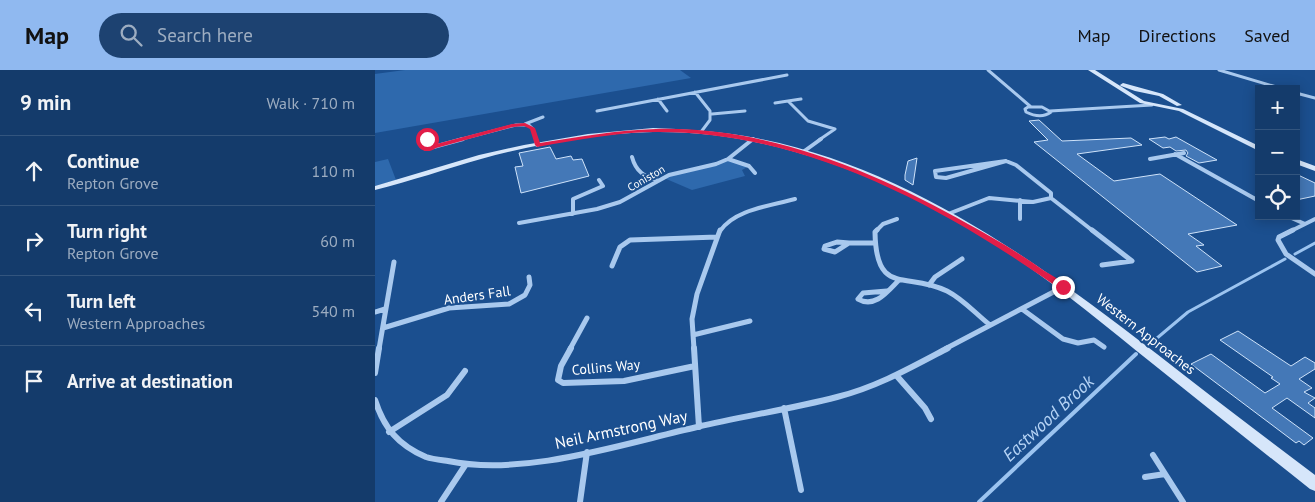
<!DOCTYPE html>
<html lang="en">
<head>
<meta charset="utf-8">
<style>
	:root { --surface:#143b6b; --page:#1d4271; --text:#f1f3f6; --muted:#9dadc1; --line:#33557e; --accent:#90b9f0 }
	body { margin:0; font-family:"PT Sans",sans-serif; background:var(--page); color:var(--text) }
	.controls { position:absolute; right:15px; top:15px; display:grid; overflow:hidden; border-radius:0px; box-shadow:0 2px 12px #0003 }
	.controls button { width:45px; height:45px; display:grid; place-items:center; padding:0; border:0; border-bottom:1px solid var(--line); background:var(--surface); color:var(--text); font:25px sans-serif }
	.stop { position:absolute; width:15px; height:15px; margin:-11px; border:4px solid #e11d48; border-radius:50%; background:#fff }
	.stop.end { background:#e11d48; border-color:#fff; box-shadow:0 1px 5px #0008 }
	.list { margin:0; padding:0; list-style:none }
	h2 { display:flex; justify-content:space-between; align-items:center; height:65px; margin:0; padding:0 20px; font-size:21px }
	h2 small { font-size:16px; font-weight:400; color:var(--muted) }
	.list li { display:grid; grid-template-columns:32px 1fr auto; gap:15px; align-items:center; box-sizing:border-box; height:70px; padding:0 20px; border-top:1px solid var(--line) }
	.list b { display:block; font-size:19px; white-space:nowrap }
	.list p { margin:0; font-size:16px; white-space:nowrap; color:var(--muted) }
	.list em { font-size:16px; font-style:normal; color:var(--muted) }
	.icon { flex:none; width:28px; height:28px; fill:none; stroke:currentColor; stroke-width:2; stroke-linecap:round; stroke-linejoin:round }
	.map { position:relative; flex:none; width:940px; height:432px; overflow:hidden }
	header { display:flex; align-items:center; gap:30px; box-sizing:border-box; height:70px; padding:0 25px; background:var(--accent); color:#111 }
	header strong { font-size:24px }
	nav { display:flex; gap:28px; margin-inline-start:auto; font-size:18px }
	.search { width:350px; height:45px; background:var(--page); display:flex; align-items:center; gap:12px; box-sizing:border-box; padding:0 18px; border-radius:28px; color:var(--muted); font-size:19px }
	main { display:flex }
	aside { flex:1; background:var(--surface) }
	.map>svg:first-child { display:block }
</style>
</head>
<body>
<header>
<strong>Map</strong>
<div class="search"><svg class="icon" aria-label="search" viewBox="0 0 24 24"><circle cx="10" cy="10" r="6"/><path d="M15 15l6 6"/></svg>Search here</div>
<nav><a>Map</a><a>Directions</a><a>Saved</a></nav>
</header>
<main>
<aside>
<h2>9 min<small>Walk · 710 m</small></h2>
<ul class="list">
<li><svg class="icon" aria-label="ahead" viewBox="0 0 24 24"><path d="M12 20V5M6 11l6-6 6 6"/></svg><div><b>Continue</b><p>Repton Grove</p></div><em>110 m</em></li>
<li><svg class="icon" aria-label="right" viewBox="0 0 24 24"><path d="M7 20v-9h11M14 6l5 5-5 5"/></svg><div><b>Turn right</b><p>Repton Grove</p></div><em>60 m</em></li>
<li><svg class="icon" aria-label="left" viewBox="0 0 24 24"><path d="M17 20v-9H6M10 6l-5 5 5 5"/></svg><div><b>Turn left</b><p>Western Approaches</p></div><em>540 m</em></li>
<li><svg class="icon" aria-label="arrive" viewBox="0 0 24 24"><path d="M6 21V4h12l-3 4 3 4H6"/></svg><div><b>Arrive at destination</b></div></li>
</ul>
</aside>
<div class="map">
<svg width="940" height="432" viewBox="0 0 940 432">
	<rect width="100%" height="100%" fill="#1b4f8f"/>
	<path fill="#2e69ad" d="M30 0H305L316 8 0 63V4Z
		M13 89 21 110 0 116V92Z
		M353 89 374 96 367 100 370 106 317 120 289 108Z"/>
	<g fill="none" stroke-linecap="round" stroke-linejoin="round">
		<path stroke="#9cc4f0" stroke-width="3" d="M920 184 940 173
			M775 274 813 242 910 189"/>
		<path stroke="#9cc4f0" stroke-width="4" d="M604 432 761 284"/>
	</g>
	<path fill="#4478b7" stroke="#cfe3fa" d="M664 50 687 71 756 68 767 75 702 84 739 111 785 104 862 155 813 164 829 175 821 176 847 196 822 202 659 72 673 70 654 51Z
		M790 67 794 69 801 67 842 90 824 93 811 86 813 83 811 80 801 81 795 77 788 78 774 69Z
		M175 77 181 89 196 86 198 90 207 89 214 106 146 123 140 97 148 96 144 83Z
		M542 88 538 115 530 110V105L533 91Z
		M921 104 940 113V126L921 130Z
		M863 261 916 296 930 287 940 293V299L924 309 937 318 929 322 940 328 933 333 940 338V348L912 328 897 338 938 368 929 375 924 371 921 373 816 294 836 284 890 323 905 314 896 308 898 307 845 270Z"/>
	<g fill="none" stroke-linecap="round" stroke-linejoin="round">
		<path stroke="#a9c9ee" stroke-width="3" d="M613 0 656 37
			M844 0 908 19
			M320 22 335 41V50L326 62
			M921 23 940 28
			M283 29 292 41
			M413 31 426 29
			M400 33 413 31 433 51 460 59 444 70
			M653 37H667L676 42C668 48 659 46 651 42L650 39Z
			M222 41 412 5
			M675 41 777 35
			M337 44 370 41
			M150 54 168 47
			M83 70 141 55H154L158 59 161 70
			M376 70 378 69"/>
		<path stroke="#a9c9ee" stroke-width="4" d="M51 69V79L88 69
			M161 69 162 75
			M428 82 446 69
			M800 84 884 131
			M257 87C261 102 269 106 283 111
			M353 89 374 96 380 103
			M775 89 809 83
			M631 91 641 95 676 123V128L718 161
			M631 91 571 108 561 107 560 101Z
			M645 130V149
			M198 144V129L228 116 224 110
			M573 144 614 128 658 132 676 128
			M912 146 930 154
			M144 153 222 139 245 132 294 105 341 94 353 89 378 69
			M345 161C360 139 396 136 420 129
			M501 161 508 154 522 149
			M916 161 940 149"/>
		<path stroke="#a9c9ee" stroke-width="5" d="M502 160 500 162C501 227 531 201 572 221 588 229 601 244 615 255
			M717 160 757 191 727 195
			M918 160 904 167 903 170 911 184 940 204
			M462 172 474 173 460 182 449 179 450 176Z
			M474 173H499
			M237 196 245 177 255 170 342 167
			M554 215 560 207 587 189
			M512 221 488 223 483 229C500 239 513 221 524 210
			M647 239 688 269 703 273 719 270 729 277
			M0 242 10 239
			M8 258 74 238 134 234 150 225 155 215 154 207
			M318 265 375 251
			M4 279 19 192
			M195 279 212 248
			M319 279 317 249 322 224 345 160
			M570 279 688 217"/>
		<path stroke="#a9c9ee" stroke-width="6" d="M196 278 186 296 183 310 188 313 249 311 320 296
			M319 278 324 357
			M0 303 4 278
			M521 305 550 338 556 349
			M0 330C9 358 23 375 51 387 57 389 66 390 73 391 149 407 247 374 322 357 369 346 416 339 462 327 502 317 537 297 573 278
			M409 338 426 420
			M14 362 72 325 90 301
			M778 385 808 432
			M770 407 790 404
			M66 432 91 394
			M205 432 212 382"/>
		<path fill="#d6e6fa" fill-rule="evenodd" d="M713 0H720L769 31 808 39 884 76V81L804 41 765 33Z
			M748 13 788 24 807 35 802 36 784 26 760 21 746 16 745 15Z
			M278 58C309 59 339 61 370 66 527 93 658 189 782 284 834 325 887 365 940 405V421L935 419C882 377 830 336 778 294 730 256 683 216 632 182 528 114 404 60 278 62 221 63 161 74 106 89 71 99 36 111 0 120V116L104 85 149 75 213 64Z
			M921 89 940 96V101L921 94Z"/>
	</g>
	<path fill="#e11d48" d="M150 53 160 58 165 73C203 67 242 60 281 59 392 56 499 101 593 154 619 168 644 183 668 200 676 205 686 210 692 217L688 220 685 219C567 136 431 62 283 62 242 62 202 70 162 77L160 75 155 59 149 56 138 57 50 81 48 79 50 68 54 69V76L137 54Z"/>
	<g text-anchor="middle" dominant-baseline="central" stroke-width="4" stroke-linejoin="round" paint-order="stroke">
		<g font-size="11" fill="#fff" stroke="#1b4f8f">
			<text transform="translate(271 108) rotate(-30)">Coniston</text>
		</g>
		<g font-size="14" fill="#fff" stroke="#1b4f8f">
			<text transform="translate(102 225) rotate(-8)">Anders Fall</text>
			<text transform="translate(771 264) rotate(38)">Western Approaches</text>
			<text transform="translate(231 297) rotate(-5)">Collins Way</text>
		</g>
		<g font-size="16" fill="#fff" stroke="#1b4f8f">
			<text transform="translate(246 359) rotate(-12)">Neil Armstrong Way</text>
		</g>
		<g font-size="18" font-style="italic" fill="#b5d3f5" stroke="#1b4f8f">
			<text transform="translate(673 348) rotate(-43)">Eastwood Brook</text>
		</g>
	</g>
</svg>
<div class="controls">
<button>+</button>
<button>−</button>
<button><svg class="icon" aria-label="locate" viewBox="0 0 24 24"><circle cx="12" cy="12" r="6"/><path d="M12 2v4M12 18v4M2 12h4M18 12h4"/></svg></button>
</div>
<div class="stop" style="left:52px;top:69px"></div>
<div class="stop end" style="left:688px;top:217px"></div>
</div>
</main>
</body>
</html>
